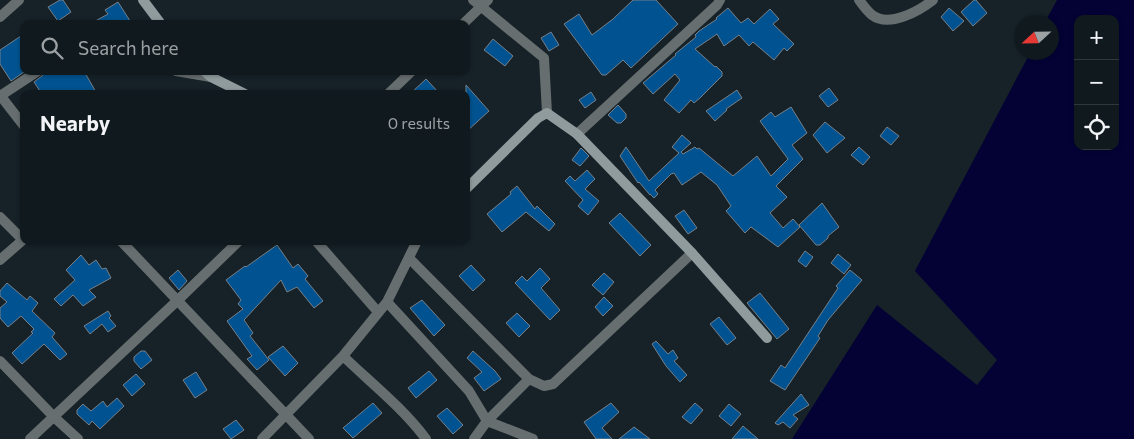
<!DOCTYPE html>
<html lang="en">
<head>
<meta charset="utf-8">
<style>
	:root { --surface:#101a1e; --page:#192327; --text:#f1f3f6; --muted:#9ca1a4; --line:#30383c }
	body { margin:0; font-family:Commissioner,sans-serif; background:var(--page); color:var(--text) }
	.controls { position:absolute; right:15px; top:15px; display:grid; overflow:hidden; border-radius:10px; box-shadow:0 1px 4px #0004 }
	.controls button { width:45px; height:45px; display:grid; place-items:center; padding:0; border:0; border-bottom:1px solid var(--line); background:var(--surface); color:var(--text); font:25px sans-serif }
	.compass { position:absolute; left:1014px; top:15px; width:45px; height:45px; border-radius:50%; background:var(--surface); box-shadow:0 1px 4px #0004; rotate:248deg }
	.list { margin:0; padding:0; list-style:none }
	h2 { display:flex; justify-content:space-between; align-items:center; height:65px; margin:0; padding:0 20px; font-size:21px }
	h2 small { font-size:16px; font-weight:400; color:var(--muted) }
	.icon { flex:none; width:28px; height:28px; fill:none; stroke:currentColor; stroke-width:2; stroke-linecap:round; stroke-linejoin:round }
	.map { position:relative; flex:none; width:1134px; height:439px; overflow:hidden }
	.search { position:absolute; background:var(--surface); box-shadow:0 1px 4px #0004; left:20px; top:20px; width:450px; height:55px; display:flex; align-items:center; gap:12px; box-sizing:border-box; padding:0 18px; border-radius:10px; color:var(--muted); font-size:19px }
	.panel { position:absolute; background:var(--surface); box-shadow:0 1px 4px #0004; left:20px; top:90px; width:450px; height:155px; border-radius:10px }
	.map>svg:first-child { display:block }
</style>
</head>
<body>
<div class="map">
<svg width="1134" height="439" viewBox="0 0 1134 439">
	<rect width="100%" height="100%" fill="#162228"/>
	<path fill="#040235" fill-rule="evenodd" d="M1057 0H1134V439H792L877 305 977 385 997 360 915 271 1030 53 1052 52V22H1045ZM1078 19H1115V146H1078Z"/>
	<path fill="#005390" stroke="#76808a" d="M60 0H63L71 12 58 21 48 7Z
		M633 0H656L678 24 631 68 623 60 606 75H602L564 24 579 14 592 35 613 19Z
		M974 0H976L987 13 973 26 961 12Z
		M118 2 132 24H90L108 14 105 10Z
		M728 8 741 23 748 18 754 24 770 9 779 19 773 24 794 44 787 51 784 48 774 60 753 42 749 46 739 35 724 46 717 34 695 49 715 67 716 66 722 72V76L700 98 694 103 691 100 679 113 664 100 680 80 675 74 653 94 643 83 676 55 675 54 696 37 695 35 699 31 717 19 716 18Z
		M949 8 964 21 953 31 941 17Z
		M551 32 559 45 549 51 541 38Z
		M24 34V72L11 81 0 64V50Z
		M493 39 513 56 505 66 484 50Z
		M45 71H84L97 94H42L34 82 42 76Z
		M426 79 440 94H410Z
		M466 85 489 111 466 132Z
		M829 88 838 100 828 107 819 96Z
		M737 90 742 98 726 109 727 110 715 121 706 111Z
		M591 92 596 100 585 108 579 100Z
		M618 105 626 114V118L621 123H617L608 115Z
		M791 107 807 133 792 145 803 159 776 186 787 197 770 213 783 228 793 219 800 227 778 247 751 227 745 233 726 211 731 206 717 185 701 172 682 185 674 173 671 174 655 190 658 194 654 198 650 194V195L639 182 638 183 620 156 626 147 649 181 679 153 672 147 682 135 691 143 681 152 683 154 695 147 697 149 699 148 733 176 757 156 771 176 788 159 760 121 771 112 775 117Z
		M825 122 845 138 827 153 813 135Z
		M887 127 899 136 891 145 880 136Z
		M859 147 870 157 863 165 851 155Z
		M581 148 589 156 580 166 572 160Z
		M587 170 595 179 585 189 599 201 588 215 578 206 583 200 565 181 570 176 575 181Z
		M517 186 535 209 537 206 555 224 549 231 526 212 502 232 487 214 511 194 510 192Z
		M822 203 839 227 828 236V238L820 245H816L799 225Z
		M684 210 697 228 688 234 675 216Z
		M620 213 651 245 640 256 609 223Z
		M277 245 293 268 298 264 308 276 305 279 323 301 314 308 297 287 287 292 281 280 244 320 253 333 250 336 269 360 257 370 247 359 252 356 227 321 243 309 238 304 241 300 226 280 245 266 246 267Z
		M805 251 813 257 806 267 798 261Z
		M838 254 851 265 844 274 831 263Z
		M81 255 89 265 96 260 102 269 106 268 111 278 89 290 96 297 83 306 73 295 61 306 54 299 75 280 66 270Z
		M471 265 485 280 473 291 459 276Z
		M540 268 550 279 541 288 560 310 550 320 515 283 522 276 527 281Z
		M178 270 187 281 179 290 169 278Z
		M850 270 862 280 828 320 818 336 820 338 785 390 770 381 781 365 785 368 838 288 836 286Z
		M604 273 614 282 603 295 592 285Z
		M7 283 27 300 30 296 38 303 32 311 55 333 52 337 67 354 60 360 44 344 22 364 12 353 33 333 31 332 34 329 21 316 8 327 0 318V308L7 302 0 296V291Z
		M760 293 789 329 777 339 747 303Z
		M604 297 613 306 603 316 595 307Z
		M422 300 445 325 434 336 410 308Z
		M108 311 111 316 109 318 116 326 108 332 102 324 90 334 84 326Z
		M517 313 530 326 519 337 506 323Z
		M719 317 736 338 727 345 710 324Z
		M656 341 668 354 673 350 678 358 674 361 687 375 680 382 666 366 652 344Z
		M283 346 298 363 285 376 268 357Z
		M141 351H145L152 360 141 369 134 361V357Z
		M473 351 495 371 501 379 484 391 474 378 482 372 467 358Z
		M429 371 437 380 416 398 408 388Z
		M196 372 207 390 195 398 183 380Z
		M136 374 145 384 132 396 123 385Z
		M801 394 809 405 793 415 798 419 790 428 783 422 778 425 775 423Z
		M117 398 124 406 100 429 92 421 89 425 77 414V410L83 404 91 411 103 401 107 407Z
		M373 403 382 413 353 438 343 428Z
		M611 403 619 412 602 428 612 439H596L584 422Z
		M695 403 703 410 691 424 682 417Z
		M729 404 741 414 731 426 719 416Z
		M447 408 463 425 453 434 437 416Z
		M236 420 244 430 231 439 223 429Z
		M743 426 758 439H732Z
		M634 427 650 439H619Z"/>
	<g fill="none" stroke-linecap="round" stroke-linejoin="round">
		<path stroke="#676e6f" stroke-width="10" d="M473 0 544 58 547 113
			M859 0C863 5 867 11 872 15 889 28 919 11 933 0
			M0 17 19 0
			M463 24 488 0
			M176 71 211 77
			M388 94 412 71
			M0 95 24 126
			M0 96 38 71
			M577 134 717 5 720 0
			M0 217 23 240
			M121 241 309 439
			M316 241 378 312
			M409 258 529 379 544 386 553 384 692 253
			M0 260 24 239
			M387 302 469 391 487 421 533 439
			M343 356C371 383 403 408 426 439
			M0 361 54 417 78 439
			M30 439 178 300 239 241
			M262 439 343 356 387 302 417 241
			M474 439 487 421 529 379"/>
		<path stroke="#8f9b9d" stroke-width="10" d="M143 0 161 24
			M204 71 211 77 245 94
			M466 189 538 118 547 113 577 134 692 253 767 338"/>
	</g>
</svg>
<div class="controls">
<button>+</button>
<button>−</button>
<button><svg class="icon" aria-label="locate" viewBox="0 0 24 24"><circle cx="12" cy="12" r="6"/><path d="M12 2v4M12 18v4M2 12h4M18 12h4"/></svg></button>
</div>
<svg class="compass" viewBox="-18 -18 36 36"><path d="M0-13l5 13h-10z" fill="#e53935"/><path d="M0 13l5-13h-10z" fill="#9ca1a4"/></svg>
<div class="search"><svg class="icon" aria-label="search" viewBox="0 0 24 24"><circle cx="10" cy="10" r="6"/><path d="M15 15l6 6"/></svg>Search here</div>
<section class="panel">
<h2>Nearby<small>0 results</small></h2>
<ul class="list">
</ul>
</section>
</div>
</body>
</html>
